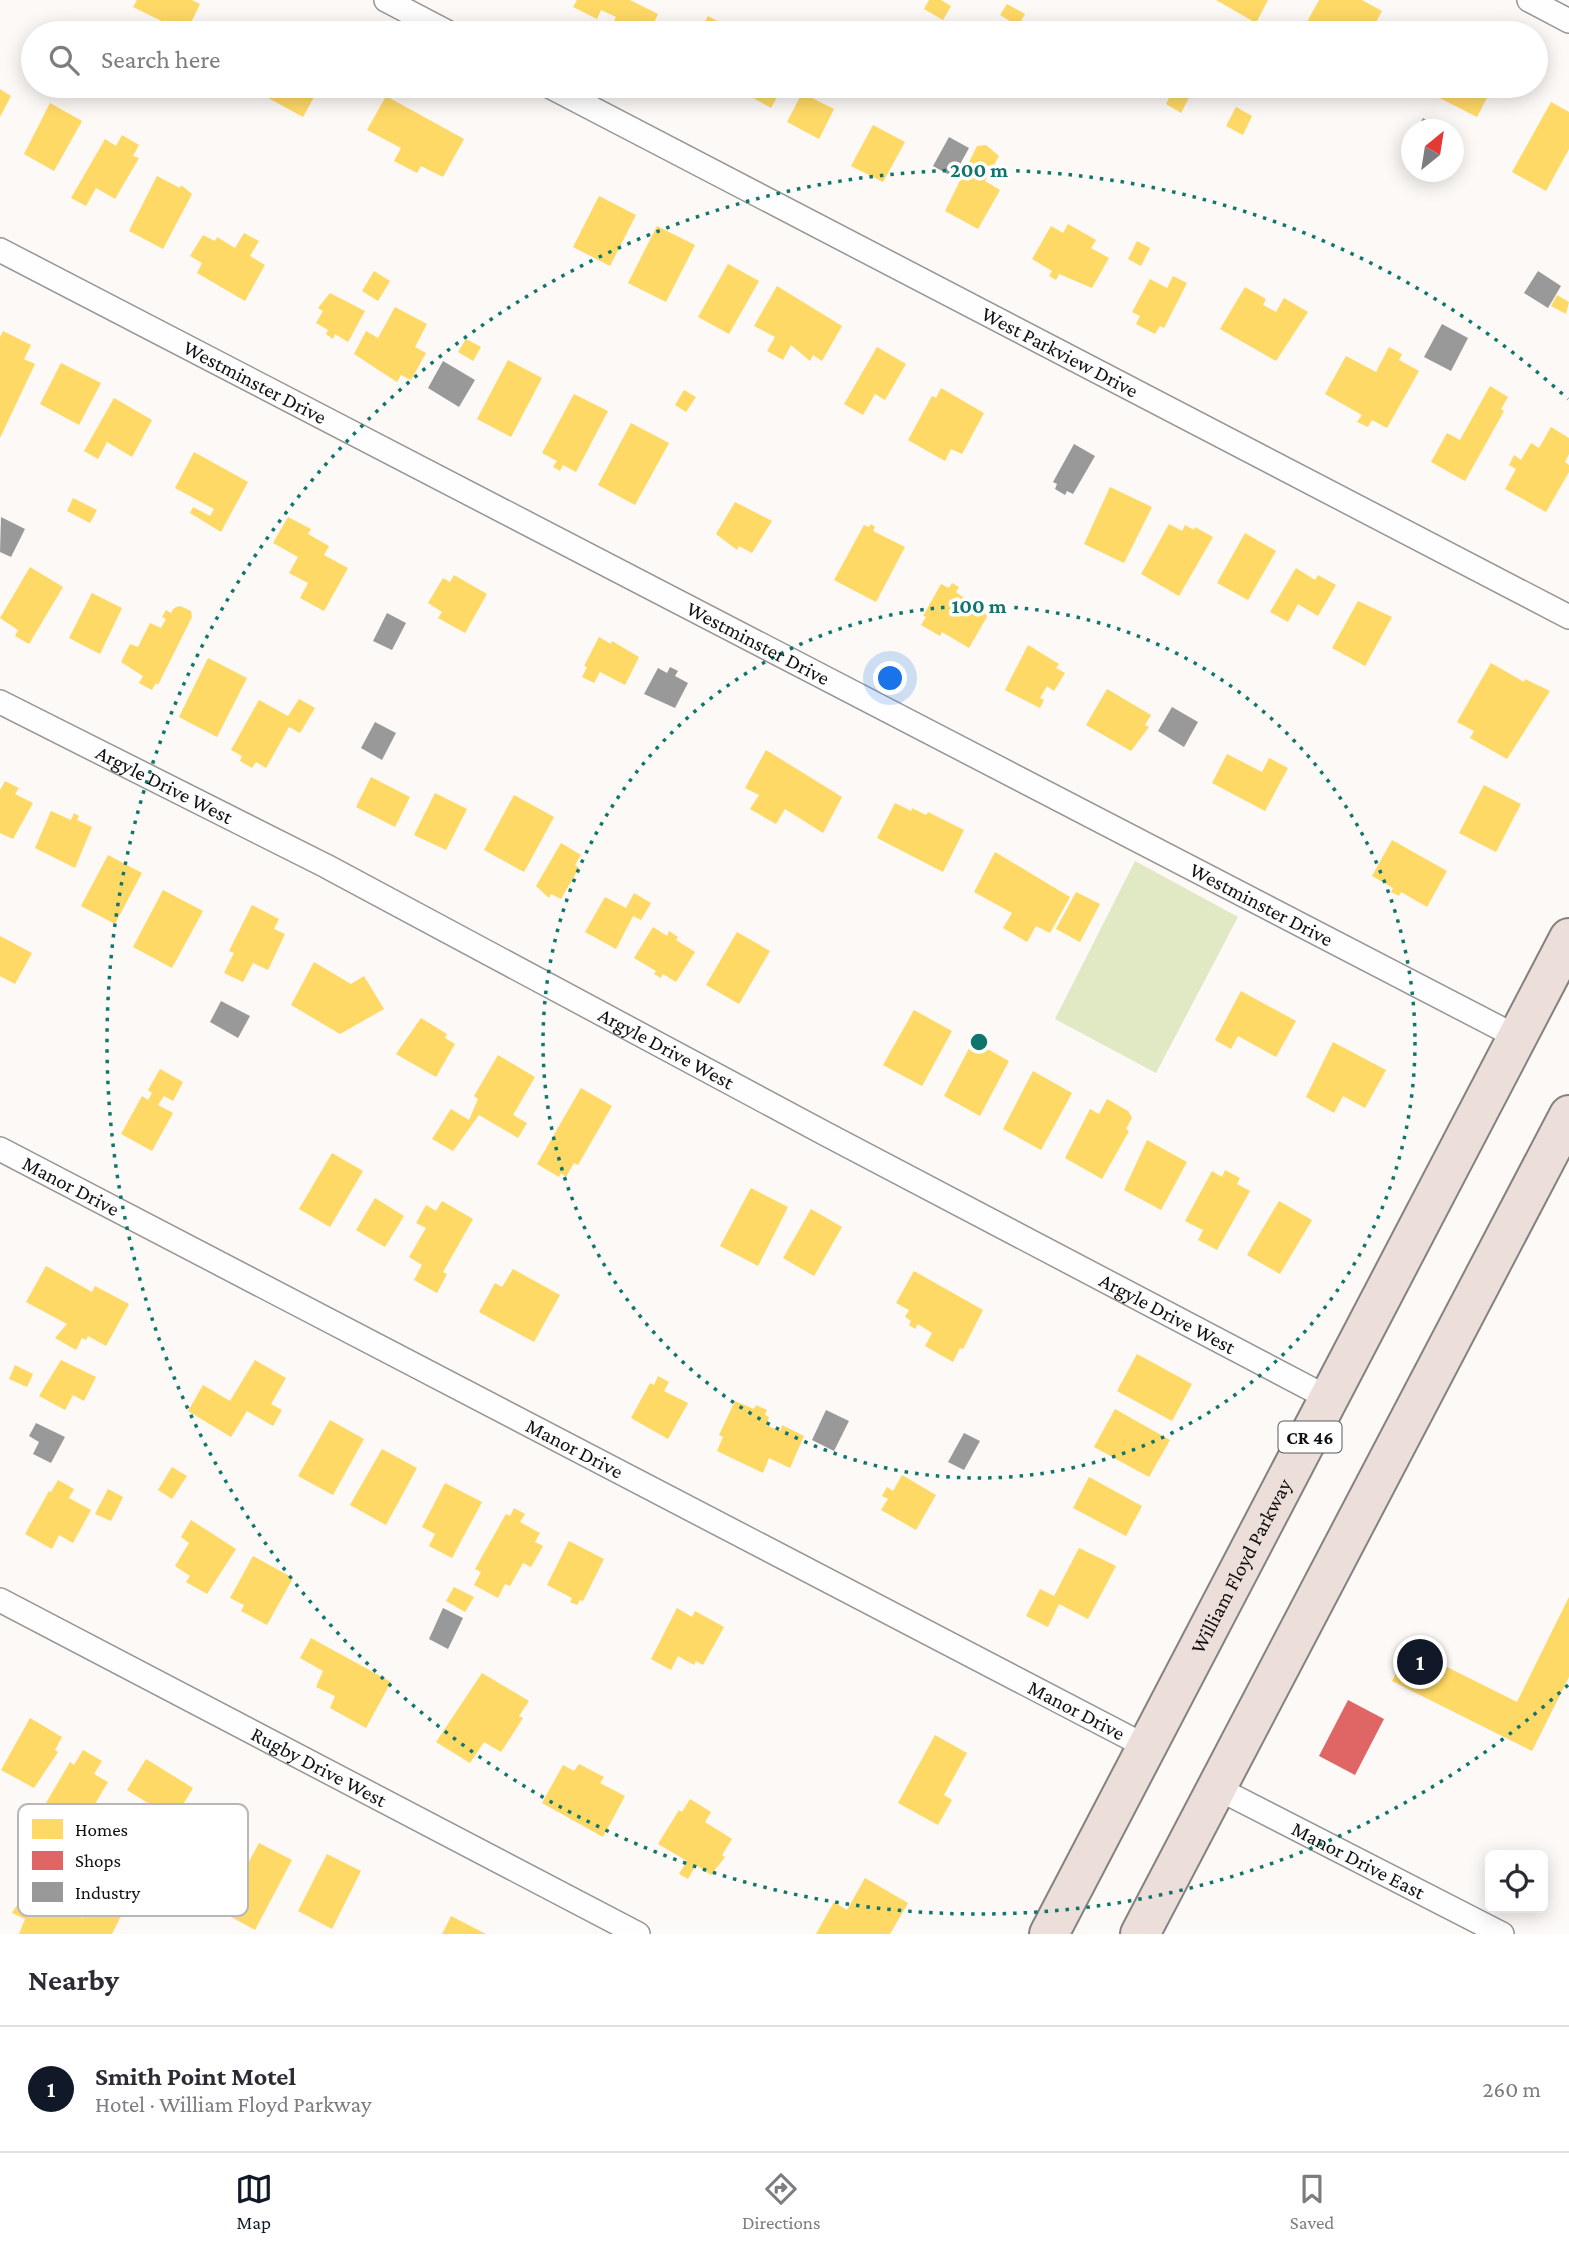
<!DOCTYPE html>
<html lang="en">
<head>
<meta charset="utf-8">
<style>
	:root { --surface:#fff; --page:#f7f7f7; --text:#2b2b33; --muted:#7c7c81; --line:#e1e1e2; --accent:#111827 }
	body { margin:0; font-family:"Crimson Pro",serif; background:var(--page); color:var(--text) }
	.controls { position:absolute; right:21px; bottom:21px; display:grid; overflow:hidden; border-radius:10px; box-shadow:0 4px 18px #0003 }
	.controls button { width:63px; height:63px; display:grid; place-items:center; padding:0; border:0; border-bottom:2px solid var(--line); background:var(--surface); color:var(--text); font:35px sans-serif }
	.compass { position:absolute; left:1401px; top:119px; width:63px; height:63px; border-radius:50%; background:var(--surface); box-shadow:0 4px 18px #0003; rotate:30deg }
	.you { position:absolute; left:891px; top:679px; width:24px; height:24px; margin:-18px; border:5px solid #fff; border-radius:50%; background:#1a73e8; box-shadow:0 0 0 10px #1a73e833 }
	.badge { display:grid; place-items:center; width:46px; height:46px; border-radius:50%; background:var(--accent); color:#fff; font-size:23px; font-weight:700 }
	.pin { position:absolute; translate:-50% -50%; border:4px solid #fff; box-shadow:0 2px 7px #0006 }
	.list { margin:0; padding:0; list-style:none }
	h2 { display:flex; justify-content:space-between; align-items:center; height:91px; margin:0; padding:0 28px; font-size:30px }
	h2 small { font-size:23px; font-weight:400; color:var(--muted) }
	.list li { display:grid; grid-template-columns:46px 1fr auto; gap:21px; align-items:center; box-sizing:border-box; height:126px; padding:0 28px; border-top:2px solid var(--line) }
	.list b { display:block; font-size:26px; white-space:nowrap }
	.list p { margin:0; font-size:23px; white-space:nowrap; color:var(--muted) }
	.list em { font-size:23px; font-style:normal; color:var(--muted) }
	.icon { flex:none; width:38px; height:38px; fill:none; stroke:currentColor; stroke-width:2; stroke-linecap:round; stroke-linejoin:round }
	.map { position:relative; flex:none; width:1569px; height:1934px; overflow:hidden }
	.search { position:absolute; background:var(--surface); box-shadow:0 4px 18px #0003; left:21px; right:21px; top:21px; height:77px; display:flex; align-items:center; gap:18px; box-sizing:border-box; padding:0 24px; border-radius:38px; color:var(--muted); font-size:26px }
	.sheet { height:217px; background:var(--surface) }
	nav { display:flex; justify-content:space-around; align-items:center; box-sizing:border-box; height:98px; border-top:2px solid var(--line); background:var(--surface); font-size:19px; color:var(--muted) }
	nav a { display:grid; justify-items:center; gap:4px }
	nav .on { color:var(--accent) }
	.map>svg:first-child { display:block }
</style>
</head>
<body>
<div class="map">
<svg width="1569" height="1934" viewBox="0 0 1569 1934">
	<rect width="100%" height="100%" fill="#fcf9f6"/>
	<path fill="#e1e8c4" d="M1135 861 1238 917 1156 1073 1055 1019Z"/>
	<path fill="#ffd966" d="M137 0H192L200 4 186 33 133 7Z
		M577 0H630L658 14 649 33H624L611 27 616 17 601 10 597 19 573 7Z
		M929 0H941L951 6 943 20 924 9Z
		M1216 0H1268L1256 23Z
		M1319 0H1362L1382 11 1370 33H1328L1307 22Z
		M1007 4 1025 14 1018 26 1000 15Z
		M708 16 725 25 721 33H684L690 23 701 29Z
		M246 86H320L303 117Z
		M736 86H783L771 108 735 88Z
		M1175 86 1191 94 1181 113 1166 104Z
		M1416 86H1493L1477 117Z
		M0 89 11 96 0 117Z
		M802 93 834 109 819 139 787 122Z
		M386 96 464 139 443 177 421 166 417 173 394 161 401 148 367 130Z
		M1551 102 1569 112V149L1546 191 1512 172Z
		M50 103 82 121 54 171 24 154Z
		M1236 107 1252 116 1243 135 1226 126Z
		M873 125 905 142 883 182 851 166Z
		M122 135 139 145 133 156 139 158 115 199 96 188 86 206 71 198 105 139 116 146Z
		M986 145 999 156 985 181 1000 190 978 229 945 211 977 146Z
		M157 176 180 188 181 185 192 194 163 249 129 231Z
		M599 196 636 215 610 266 573 247Z
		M1068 224 1096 240 1091 248 1109 258 1092 288 1059 274 1056 280 1049 276 1052 271 1032 259 1051 226 1063 233Z
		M657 226 695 245 666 302 628 283Z
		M244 233 259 241 250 256 265 265 245 301 197 273 202 263 190 256 203 235 215 241 217 237 235 248Z
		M1137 241 1150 248 1141 266 1128 259Z
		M728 264 759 281 729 334 698 317Z
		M374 271 390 281 378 301 362 291Z
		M1173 276 1187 283 1164 328 1160 326 1155 334 1136 324 1140 316 1132 312 1150 279 1167 288Z
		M777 286 842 326 822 361 813 355 810 361 791 345 783 360 767 351 775 337 754 326Z
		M1245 287 1266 299 1263 305 1276 312 1284 298 1308 312 1276 361 1220 329Z
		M330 293 365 311 348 342 335 334 333 339 326 334 328 330 316 323 323 311 318 308Z
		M1557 295 1569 302 1566 314 1551 306Z
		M395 307 427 324 415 347 426 353 411 380 401 375 397 382 354 354 366 331 378 338Z
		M3 331 31 345 24 359 35 364 0 438V337Z
		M466 339 481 347 473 361 458 352Z
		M877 347 906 364 885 400 875 394 863 415 844 404Z
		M1389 347 1402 354 1399 360 1419 371 1387 428 1372 420 1368 427 1357 422 1362 415 1325 394 1346 356 1376 372Z
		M508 360 542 378 511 437 477 419Z
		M61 363 101 383 79 425 40 404Z
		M1490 386 1508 397 1501 409 1504 411 1465 481 1431 462 1447 433 1460 440Z
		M941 388 984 413 962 454 951 449 945 461 908 440 932 396 936 398Z
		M684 390 696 397 686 412 675 405Z
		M574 394 608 411 576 472 563 465 560 471 553 467 557 461 542 453Z
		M114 398 152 420 132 457 107 442 98 459 84 451Z
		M631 423 669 443 635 505 598 485Z
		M1551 427 1569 438V454L1565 462 1569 465V472L1546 512 1505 489 1516 469 1509 465 1514 455 1521 460 1531 443 1539 448Z
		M194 452 248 482 221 532 190 513 193 507 210 516 214 509 175 488Z
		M1110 487 1152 507 1124 563 1084 544Z
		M73 498 97 510 90 523 67 511Z
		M735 502 772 521 752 553 739 546 737 550 716 534Z
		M288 517 311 529 308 534 329 546 324 555 348 568 324 611 300 598 308 583 289 573 298 557 273 543Z
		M871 524 875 527 873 531 905 547 876 602 834 580 864 525 869 527Z
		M1169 524 1182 531 1185 525 1194 530 1195 527 1213 537 1179 596 1141 574Z
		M1245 533 1276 551 1248 600 1217 583Z
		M30 567 63 587 29 644 15 636 18 630 0 618Z
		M1296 568 1315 580 1318 575 1336 585 1318 616 1298 604 1288 622 1270 612Z
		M454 575 487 594 465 633 438 618 442 612 428 603 443 578 450 582Z
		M952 583 959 587 956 592 988 615 969 648 942 632 940 636 921 625 926 617 923 616 941 584 949 588Z
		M92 593 122 608 100 654 69 638Z
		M1358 601 1392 617 1365 666 1332 648Z
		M180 606 191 611 192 617 158 685 156 683 152 690 139 683 143 676 121 662 130 644 138 647 150 623 161 628 166 619 162 617 166 610 171 613 174 608Z
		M599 637 611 644 612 641 639 657 625 685 600 672 594 683 582 677 587 667 584 666Z
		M1028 645 1059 664 1056 668 1065 673 1054 691 1047 686 1040 698 1044 700 1040 708 1005 690Z
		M208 658 247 678 217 737 179 717Z
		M1491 663 1524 682 1525 679 1550 691 1507 759 1470 738 1474 731 1457 722Z
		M1107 689 1151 715 1145 725 1149 727 1131 751 1086 725Z
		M299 699 315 708 300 733 289 727 266 768 256 762 252 768 240 761 242 756 231 750 259 700 288 716Z
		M766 750 842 797 823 833 785 809 776 824 750 809 759 795 745 788Z
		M1227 754 1262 772 1269 758 1288 768 1265 811 1212 783Z
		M371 777 410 797 395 827 356 807Z
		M5 781 19 788 15 794 33 803 13 839 0 833V790Z
		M1484 785 1521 804 1496 852 1459 833Z
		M435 793 467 809 446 850 414 835Z
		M514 795 554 817 524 872 484 850Z
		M895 803 911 811 912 808 926 815 928 812 964 830 943 872 877 838Z
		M51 811 71 820 74 813 79 816 77 820 92 827 75 868 35 848Z
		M1392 840 1447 871 1427 907 1401 892 1399 896 1391 892 1393 888 1372 876Z
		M561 843 581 855 575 865 579 868 561 899 551 894 549 898 536 886Z
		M995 852 1070 897 1050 933 1036 926 1027 942 1003 928 1012 913 974 892Z
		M108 855 142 873 115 924 81 906Z
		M163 890 203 911 172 968 133 947Z
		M1076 892 1100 904 1080 942 1056 929Z
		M634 893 651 903 641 920 633 916 616 949 585 932 605 897 626 908Z
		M252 905 279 919 274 929 285 934 268 970 253 963 243 982 224 973 234 953 229 951Z
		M653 927 667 936 669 931 678 937 676 940 695 952 676 982 663 974 661 978 654 974 656 971 634 958Z
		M737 932 770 951 739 1004 706 985Z
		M0 936 32 953 15 984 0 976Z
		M314 962 351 984 364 976 384 1009 340 1034 291 1005Z
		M1241 991 1296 1021 1276 1057 1238 1036 1231 1049 1215 1040Z
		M914 1010 952 1031 922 1086 883 1065Z
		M421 1018 447 1034 445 1038 455 1044 436 1077 396 1054Z
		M973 1041 1009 1061 980 1116 944 1096Z
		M1333 1042 1386 1070 1365 1108 1343 1096 1334 1113 1306 1097Z
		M498 1055 535 1077 513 1115 527 1123 518 1138 479 1115 453 1151 432 1139 451 1109 469 1120 478 1099 474 1096Z
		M160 1069 183 1082 173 1101 164 1096 158 1105 173 1113 152 1151 121 1134 142 1096 148 1100 152 1093 148 1090Z
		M1033 1071 1072 1093 1041 1150 1003 1129Z
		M581 1088 612 1106 578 1165 574 1163 566 1177 561 1173 559 1177 537 1164Z
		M1107 1099 1128 1111 1132 1118 1126 1129 1129 1131 1102 1179 1065 1158 1090 1109 1099 1114Z
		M1147 1140 1187 1162 1161 1210 1124 1190Z
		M332 1153 363 1171 330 1227 299 1209Z
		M1225 1170 1240 1178 1237 1184 1250 1191 1217 1250 1198 1240 1203 1230 1185 1221 1212 1171 1222 1177Z
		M751 1188 788 1207 758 1266 720 1246Z
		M375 1198 404 1216 385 1247 356 1230Z
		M442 1201 473 1219 443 1272 447 1274 437 1293 414 1280 422 1265 409 1257 426 1228 416 1223 426 1205 436 1211Z
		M1279 1201 1312 1220 1280 1274 1247 1255Z
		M811 1209 842 1227 814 1276 783 1258Z
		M46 1266 92 1292 95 1286 129 1304 106 1346 88 1336 86 1340 82 1338 76 1350 55 1338 67 1324 26 1302Z
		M513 1269 560 1295 534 1342 479 1312 495 1283 502 1287Z
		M914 1271 983 1310 963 1349 960 1348 953 1362 925 1346 932 1333 918 1324 915 1329 909 1325 911 1321 905 1317 909 1310 896 1303Z
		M1137 1354 1192 1384 1172 1421 1117 1391Z
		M61 1360 96 1377 84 1401 73 1395 65 1410 39 1396Z
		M255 1360 286 1378 271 1404 282 1410 273 1426 247 1411 231 1437 188 1411 203 1385 230 1401Z
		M15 1365 33 1374 27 1387 9 1379Z
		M658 1376 669 1382 664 1391 688 1403 668 1439 631 1418 650 1383 654 1385Z
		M735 1401 754 1409 756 1405 767 1410 765 1415 769 1417 766 1425 780 1431 782 1425 804 1436 790 1468 769 1458 763 1473 717 1451 723 1437 719 1435Z
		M1115 1409 1170 1440 1149 1477 1094 1447Z
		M330 1420 364 1439 333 1495 298 1476Z
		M382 1449 417 1468 386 1525 350 1505Z
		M172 1467 187 1476 172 1499 158 1490Z
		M902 1475 936 1495 916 1530 881 1510 888 1499 882 1496 887 1487 893 1491Z
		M1089 1477 1142 1506 1126 1536 1073 1508Z
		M58 1480 74 1489 69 1498 91 1510 73 1543 59 1535 52 1549 25 1534 49 1491 51 1492Z
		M445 1483 482 1502 452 1558 429 1546 435 1534 422 1527Z
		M108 1489 123 1497 111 1521 95 1514Z
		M514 1508 525 1514 520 1522 540 1533 535 1542 543 1546 531 1567 523 1563 510 1586 505 1584 498 1598 474 1585 481 1572 475 1569 506 1514 510 1516Z
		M191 1520 236 1549 207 1594 186 1582 190 1576 175 1566 189 1543 181 1537Z
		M569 1541 604 1559 583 1601 580 1600 577 1605 570 1602 572 1598 547 1585Z
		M1079 1548 1116 1566 1088 1619 1059 1604 1048 1627 1026 1616 1040 1589 1054 1596Z
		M253 1556 293 1578 267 1625 241 1611 244 1605 230 1598Z
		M454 1587 474 1597 465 1612 446 1601Z
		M1569 1597V1677L1532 1751 1392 1681 1409 1648 1517 1702Z
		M677 1608 692 1617 695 1611 724 1627 703 1665 696 1661 694 1665 678 1656 671 1670 651 1659Z
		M311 1638 391 1682 366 1728 330 1708 335 1696 316 1687 323 1671 300 1658Z
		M482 1673 529 1701 519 1716 523 1718 501 1752 484 1742 470 1763 436 1742Z
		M30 1718 62 1737 55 1750 58 1752 34 1788 1 1770Z
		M935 1735 967 1753 944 1795 952 1800 938 1825 898 1803Z
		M83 1750 102 1761 94 1774 108 1782 83 1824 46 1803 70 1762 74 1765Z
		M146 1759 193 1788 176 1816 166 1810 164 1813 127 1790Z
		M579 1764 604 1777 600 1783 625 1796 603 1837 542 1803 563 1765 574 1771Z
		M690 1799 711 1812 705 1822 732 1839 722 1855 725 1857 711 1875 696 1865 688 1879 679 1874 687 1861 658 1844 679 1810 682 1812Z
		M259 1843 292 1860 255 1930 222 1912Z
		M327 1854 361 1871 332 1929 298 1911Z
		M865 1878 908 1903 890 1934H816L834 1902 847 1910Z
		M45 1890 67 1902 64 1908 83 1918 91 1901 121 1916 112 1934H19L25 1919 12 1913 20 1900 32 1906 38 1894 42 1896Z
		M451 1916 486 1934H442Z"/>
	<path fill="#e06666" d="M1348 1700 1384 1719 1355 1775 1319 1756Z"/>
	<path fill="#999" d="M1423 118 1442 130H1416Z
		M949 137 969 148 953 177 933 166Z
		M1538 271 1561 286 1548 308 1524 293Z
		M1442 324 1468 338 1451 371 1424 357Z
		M443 361 475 380 459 407 428 388Z
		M1074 444 1095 456 1073 494 1067 491 1065 495 1055 489 1057 484 1053 482Z
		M1 517 25 529 11 557 0 552Z
		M387 613 406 623 392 650 373 641Z
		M670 667 678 671 675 676 688 683 675 708 644 694 658 668 667 673Z
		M1172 707 1198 722 1184 747 1158 731Z
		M375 722 396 733 382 760 361 748Z
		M221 1001 250 1016 238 1038 210 1022Z
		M826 1410 849 1421 834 1451 812 1440Z
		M36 1423 65 1437 51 1463 33 1454 39 1442 29 1436Z
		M964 1433 980 1441 964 1470 948 1462Z
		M443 1608 463 1618 448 1649 429 1639Z"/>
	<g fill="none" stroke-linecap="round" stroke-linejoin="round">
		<g stroke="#969594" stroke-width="26">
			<g id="minor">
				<path d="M386 0 449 33"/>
				<path d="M1529 0 1569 21"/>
				<path id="s1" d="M549 86 1569 617"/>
				<path id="s2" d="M0 250 1517 1037"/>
				<path id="s3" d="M0 702 326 866 824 1133 1330 1399"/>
				<path id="s4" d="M0 1149 1147 1747"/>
				<path id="s5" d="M0 1600 638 1934"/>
				<path id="s6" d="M1215 1787 1502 1934"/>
			</g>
		</g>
		<g stroke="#848281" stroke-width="42">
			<g id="trunk">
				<path id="s7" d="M1049 1934 1569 938"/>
				<path d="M1140 1934 1569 1115"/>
			</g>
		</g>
		<use href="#minor" stroke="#fffefe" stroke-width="23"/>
		<use href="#trunk" stroke="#ecded9" stroke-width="38"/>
	</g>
	<g fill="none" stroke="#0f766e" stroke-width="3.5" stroke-dasharray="3.5 7">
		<circle cx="979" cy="1042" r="436"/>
		<path d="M1568 1685A872 872 0 1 1 1568 399"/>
	</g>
	<g text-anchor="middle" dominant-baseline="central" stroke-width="7" stroke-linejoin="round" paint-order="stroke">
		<rect fill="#fff" stroke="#585858" stroke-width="2" x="1278.5" y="1421.5" width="63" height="31" rx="5"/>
		<g font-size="19" font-weight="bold" fill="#101010">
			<text x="1310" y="1437">CR 46</text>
		</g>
		<g font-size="21" fill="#101010" stroke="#fff">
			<text stroke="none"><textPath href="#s1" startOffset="576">West Parkview Drive</textPath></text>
			<text stroke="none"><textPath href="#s2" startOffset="287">Westminster Drive</textPath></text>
			<text stroke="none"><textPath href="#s2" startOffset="854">Westminster Drive</textPath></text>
			<text stroke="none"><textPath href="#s3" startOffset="184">Argyle Drive West</textPath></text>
			<text stroke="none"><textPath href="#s2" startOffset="1421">Westminster Drive</textPath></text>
			<text stroke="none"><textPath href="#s3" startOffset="751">Argyle Drive West</textPath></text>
			<text stroke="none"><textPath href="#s4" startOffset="80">Manor Drive</textPath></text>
			<text stroke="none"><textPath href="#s3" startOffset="1318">Argyle Drive West</textPath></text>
			<text stroke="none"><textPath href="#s4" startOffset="648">Manor Drive</textPath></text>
			<text stroke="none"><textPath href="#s7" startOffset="415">William Floyd Parkway</textPath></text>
			<text stroke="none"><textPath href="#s4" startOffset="1214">Manor Drive</textPath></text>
			<text stroke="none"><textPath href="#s5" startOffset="360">Rugby Drive West</textPath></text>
			<text stroke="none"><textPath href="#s6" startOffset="161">Manor Drive East</textPath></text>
		</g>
	</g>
	<rect x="18" y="1804" width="230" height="112" rx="10" fill="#fff" stroke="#b7b7b7" stroke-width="2"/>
	<rect x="32" y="1819" width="31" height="20" fill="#ffd966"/>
	<rect x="32" y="1851" width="31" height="19" fill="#e06666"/>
	<rect x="32" y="1882" width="31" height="20" fill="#999"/>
	<g font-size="19" fill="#101010">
		<text x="75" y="1836">Homes</text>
		<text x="75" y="1867">Shops</text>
		<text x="75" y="1899">Industry</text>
	</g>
	<circle cx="979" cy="1042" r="10" fill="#0f766e" stroke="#fff" stroke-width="3.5"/>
	<g font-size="21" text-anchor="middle" font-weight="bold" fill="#0f766e" stroke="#fff" stroke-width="7" stroke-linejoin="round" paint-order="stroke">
		<text x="979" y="177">200 m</text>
		<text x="979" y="613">100 m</text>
	</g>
</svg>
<div class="controls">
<button><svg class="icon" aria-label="locate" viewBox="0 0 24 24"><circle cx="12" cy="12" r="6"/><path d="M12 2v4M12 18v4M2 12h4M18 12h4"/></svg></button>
</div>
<svg class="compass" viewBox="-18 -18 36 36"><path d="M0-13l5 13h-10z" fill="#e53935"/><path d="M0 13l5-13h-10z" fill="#7c7c81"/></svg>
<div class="you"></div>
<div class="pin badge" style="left:1420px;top:1662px">1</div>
<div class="search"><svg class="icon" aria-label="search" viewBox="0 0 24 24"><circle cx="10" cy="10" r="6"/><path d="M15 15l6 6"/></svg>Search here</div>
</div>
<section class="sheet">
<h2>Nearby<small></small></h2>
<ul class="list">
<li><span class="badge">1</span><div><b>Smith Point Motel</b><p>Hotel · William Floyd Parkway</p></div><em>260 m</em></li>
</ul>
</section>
<nav>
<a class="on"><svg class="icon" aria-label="map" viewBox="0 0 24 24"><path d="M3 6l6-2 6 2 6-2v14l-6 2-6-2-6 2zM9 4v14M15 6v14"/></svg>Map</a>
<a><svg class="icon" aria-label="directions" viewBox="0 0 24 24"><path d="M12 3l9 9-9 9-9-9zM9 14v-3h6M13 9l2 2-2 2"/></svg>Directions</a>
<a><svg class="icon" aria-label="saved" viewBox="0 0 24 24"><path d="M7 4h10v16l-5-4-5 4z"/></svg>Saved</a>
</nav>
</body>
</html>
